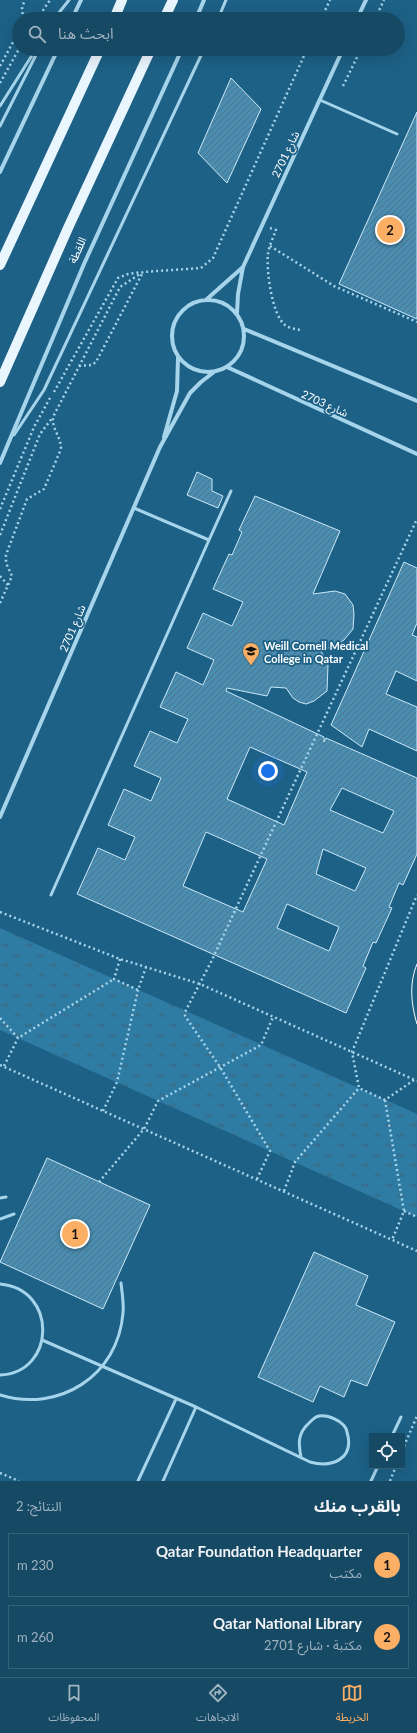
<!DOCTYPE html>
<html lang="ar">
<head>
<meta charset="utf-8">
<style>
	:root { --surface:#164964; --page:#23536d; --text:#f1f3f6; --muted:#9eb2bf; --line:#356178; --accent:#faaf64 }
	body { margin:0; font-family:Lato,"Noto Sans Arabic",sans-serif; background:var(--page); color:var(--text); direction:rtl }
	.controls { position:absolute; right:12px; bottom:12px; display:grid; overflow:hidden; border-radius:0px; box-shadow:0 4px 16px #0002 }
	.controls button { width:36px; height:36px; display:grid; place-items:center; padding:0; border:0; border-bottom:1px solid var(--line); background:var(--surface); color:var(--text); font:20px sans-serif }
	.you { position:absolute; left:268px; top:771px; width:14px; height:14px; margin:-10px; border:3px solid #fff; border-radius:50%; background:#1a73e8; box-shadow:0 0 0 6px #1a73e833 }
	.badge { display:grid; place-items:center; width:26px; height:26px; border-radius:50%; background:var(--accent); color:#111; font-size:13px; font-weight:700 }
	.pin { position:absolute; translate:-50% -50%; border:2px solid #fff; box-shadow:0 1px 4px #0006 }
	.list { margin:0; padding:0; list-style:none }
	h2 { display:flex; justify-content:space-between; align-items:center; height:52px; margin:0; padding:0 16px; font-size:17px }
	h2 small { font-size:13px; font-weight:400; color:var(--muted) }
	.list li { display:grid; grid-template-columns:26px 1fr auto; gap:12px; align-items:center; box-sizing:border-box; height:64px; margin:0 8px 8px; padding:0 8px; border:1px solid var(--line); border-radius:0px }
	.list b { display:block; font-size:15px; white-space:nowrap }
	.list p { margin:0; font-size:13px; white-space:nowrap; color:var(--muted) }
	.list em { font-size:13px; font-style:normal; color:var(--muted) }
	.icon { flex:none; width:22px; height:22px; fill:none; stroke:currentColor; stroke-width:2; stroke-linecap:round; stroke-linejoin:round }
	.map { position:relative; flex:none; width:417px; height:1481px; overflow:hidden; direction:ltr }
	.search { position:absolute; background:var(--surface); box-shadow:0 4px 16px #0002; left:12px; right:12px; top:12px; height:44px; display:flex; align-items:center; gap:10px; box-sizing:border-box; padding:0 14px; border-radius:22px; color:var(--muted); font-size:15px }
	.sheet { height:196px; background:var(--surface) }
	nav { display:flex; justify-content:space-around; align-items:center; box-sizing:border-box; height:56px; border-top:1px solid var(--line); background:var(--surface); font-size:11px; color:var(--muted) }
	nav a { display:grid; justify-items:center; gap:2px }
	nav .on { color:var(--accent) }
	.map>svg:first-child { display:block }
</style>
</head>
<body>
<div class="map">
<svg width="417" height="1481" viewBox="0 0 417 1481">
	<defs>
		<pattern id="grass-tufts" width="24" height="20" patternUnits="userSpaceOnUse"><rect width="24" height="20" fill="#2e7ba3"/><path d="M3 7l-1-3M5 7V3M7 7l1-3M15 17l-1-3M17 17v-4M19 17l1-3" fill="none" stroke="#3d6478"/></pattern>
		<pattern id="building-hatch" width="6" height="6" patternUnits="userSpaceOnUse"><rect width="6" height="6" fill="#4a8db1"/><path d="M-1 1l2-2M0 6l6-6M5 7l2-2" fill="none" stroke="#4b7389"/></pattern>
	</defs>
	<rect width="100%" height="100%" fill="#1d6186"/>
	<path fill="url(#grass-tufts)" d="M0 928 417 1114V1217L0 1030Z"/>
	<path fill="url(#building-hatch)" stroke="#cbe9f8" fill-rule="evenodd" d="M231 78 261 109 227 183 198 153Z
		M417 112V319L339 284Z
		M197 472 212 479V491L223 496 218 508 187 495Z
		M255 496 340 531 313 594 335 591 345 594 353 605 354 614 353 629 344 640 338 644 321 651 328 665 327 691 314 701 306 704 299 702 293 698 286 688 271 687 267 696 227 688 226 691 324 737V742L326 738 417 778V854L403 885 399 883 389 907 392 908 376 943 373 942 363 966 366 968 346 1013 77 894 98 848 125 860 135 837 108 825 124 789 151 801 161 778 134 766 150 731 177 743 188 719 160 707 176 672 203 685 214 660 187 648 203 613 232 626 243 602 213 589 229 554 232 555 242 532 239 530ZM250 747 307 772 284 825 227 799ZM342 788 394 811 383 833 330 810ZM206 832 267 859 243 912 183 886ZM323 849 366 868 355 891 316 874ZM287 904 339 927 329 951 277 928Z
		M404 562 417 568V623L412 635 417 637V681L396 671 386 694 417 707V751L369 729 362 747 331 725Z
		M47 1158 150 1205 103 1309 0 1262Z
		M314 1252 368 1276 356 1305 395 1322 367 1386 351 1380 344 1397 320 1386 313 1402 258 1377Z"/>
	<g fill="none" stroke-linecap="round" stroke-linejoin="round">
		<path stroke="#a6d4eb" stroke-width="2.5" stroke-dasharray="2 3" stroke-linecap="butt" d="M23 19 22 7 25 0
			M37 19 50 0
			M321 19 330 0
			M375 19 384 0
			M0 66 19 31
			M0 83 19 49
			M343 86 361 49
			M270 228 276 230C273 238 269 246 268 254 266 270 272 315 285 325 289 328 295 329 300 330
			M270 246 334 286 417 322
			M79 366 92 365 96 362 143 272
			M54 392 118 278 128 274 141 272
			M0 509 34 427 50 398
			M0 535 40 434 53 417
			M0 576 8 585
			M0 603 12 576 6 563V555L27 499 44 489 61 449C61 436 52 430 53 417L120 287 143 272 201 268 213 258 307 49
			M0 912 120 959 200 984 417 1081
			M120 959 114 979 138 990 146 967
			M0 1018 18 1038 114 979
			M0 1065 417 1251
			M4 1066 18 1038
			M414 1080 385 1100 359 1088 352 1052 417 895
			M385 1100 404 1211 392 1240
			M103 1111 117 1082 138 990
			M257 1179 270 1151 220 1067 185 1016V1012L212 960 417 519
			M99 1182 144 1129 158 1101 261 1045 273 1017
			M284 1191 295 1162 359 1088
			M404 1211 417 1217
			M402 1451 417 1416
			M0 1473 19 1481
			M390 1481 396 1466"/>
		<path stroke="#a6d4eb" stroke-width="3" d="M54 19 69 0
			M218 19 226 0
			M320 100 397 134
			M0 106 36 49
			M0 126 39 49
			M14 435 44 390 204 49
			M209 540 231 491
			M51 895 209 540 134 508
			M0 1198 6 1197
			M0 1219 14 1214
			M0 1284C58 1289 56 1373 0 1375
			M42 1340 196 1407 310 1462C332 1468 355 1459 347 1432 345 1421 326 1413 316 1417 314 1418 311 1421 309 1423 298 1433 298 1443 301 1457
			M0 1395C59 1413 118 1376 123 1313 124 1303 122 1293 121 1283
			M392 1436 401 1417
			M138 1481 176 1399
			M163 1481 196 1407
			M371 1481 378 1466"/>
		<path stroke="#a6d4eb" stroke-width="4" d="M72 19 81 0
			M196 19 204 0
			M357 19 366 0
			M0 172 58 49
			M207 299 243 267
			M172 336a36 36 0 1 1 72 0a36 36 0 1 1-72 0Z
			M237 313 238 294 243 267 343 49
			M244 329 417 401
			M227 367 417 454
			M164 437 177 391 178 358
			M0 463 84 264 182 49
			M0 817 160 447 190 393 201 382 214 372"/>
		<path stroke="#eaf6fe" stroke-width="10" d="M114 19 122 0
			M164 19 173 0
			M0 265 100 49
			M0 382 68 228 151 49"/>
		<path stroke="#fff" stroke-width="1" d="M417 964C409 983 411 1004 417 1024"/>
	</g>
	<defs>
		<g id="university-pin" transform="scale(0.9)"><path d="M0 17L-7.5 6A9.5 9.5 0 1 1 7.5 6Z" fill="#faaf64" stroke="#1d6186"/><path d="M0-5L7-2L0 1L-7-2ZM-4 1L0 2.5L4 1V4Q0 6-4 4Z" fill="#111"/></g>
	</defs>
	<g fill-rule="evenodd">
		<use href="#university-pin" x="251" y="651"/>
	</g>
	<g text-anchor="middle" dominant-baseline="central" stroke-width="3.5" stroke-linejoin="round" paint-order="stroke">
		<g font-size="11" fill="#fff" stroke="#1d6186">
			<text transform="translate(285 154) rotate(-65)">شارع 2701</text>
			<text transform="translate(77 250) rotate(-66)">اللقطة</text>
			<text transform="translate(325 403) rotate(24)">شارع 2703</text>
			<text transform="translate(72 628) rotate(-67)">شارع 2701</text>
		</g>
		<g font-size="11" font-weight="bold" fill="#fff" stroke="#1d6186" text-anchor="start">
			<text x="264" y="645">Weill Cornell Medical<tspan x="264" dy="13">College in Qatar</tspan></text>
		</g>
	</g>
</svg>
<div class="controls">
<button><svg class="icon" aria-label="locate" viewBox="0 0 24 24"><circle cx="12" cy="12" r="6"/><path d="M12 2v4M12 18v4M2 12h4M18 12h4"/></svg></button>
</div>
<div class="you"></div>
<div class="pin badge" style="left:75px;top:1234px">1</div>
<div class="pin badge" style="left:390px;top:230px">2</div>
<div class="search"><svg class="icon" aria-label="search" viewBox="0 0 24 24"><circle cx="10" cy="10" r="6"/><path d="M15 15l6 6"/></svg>ابحث هنا</div>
</div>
<section class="sheet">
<h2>بالقرب منك<small>النتائج: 2</small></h2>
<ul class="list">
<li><span class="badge">1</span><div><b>Qatar Foundation Headquarter</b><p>مكتب</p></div><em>230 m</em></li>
<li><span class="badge">2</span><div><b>Qatar National Library</b><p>مكتبة · شارع 2701</p></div><em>260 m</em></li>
</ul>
</section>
<nav>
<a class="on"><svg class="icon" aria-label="map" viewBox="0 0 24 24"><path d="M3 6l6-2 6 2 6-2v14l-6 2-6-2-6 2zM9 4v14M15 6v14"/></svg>الخريطة</a>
<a><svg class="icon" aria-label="directions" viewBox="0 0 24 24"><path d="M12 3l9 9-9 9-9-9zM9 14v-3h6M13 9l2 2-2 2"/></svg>الاتجاهات</a>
<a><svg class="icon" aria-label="saved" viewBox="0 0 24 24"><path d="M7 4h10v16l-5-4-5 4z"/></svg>المحفوظات</a>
</nav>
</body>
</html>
